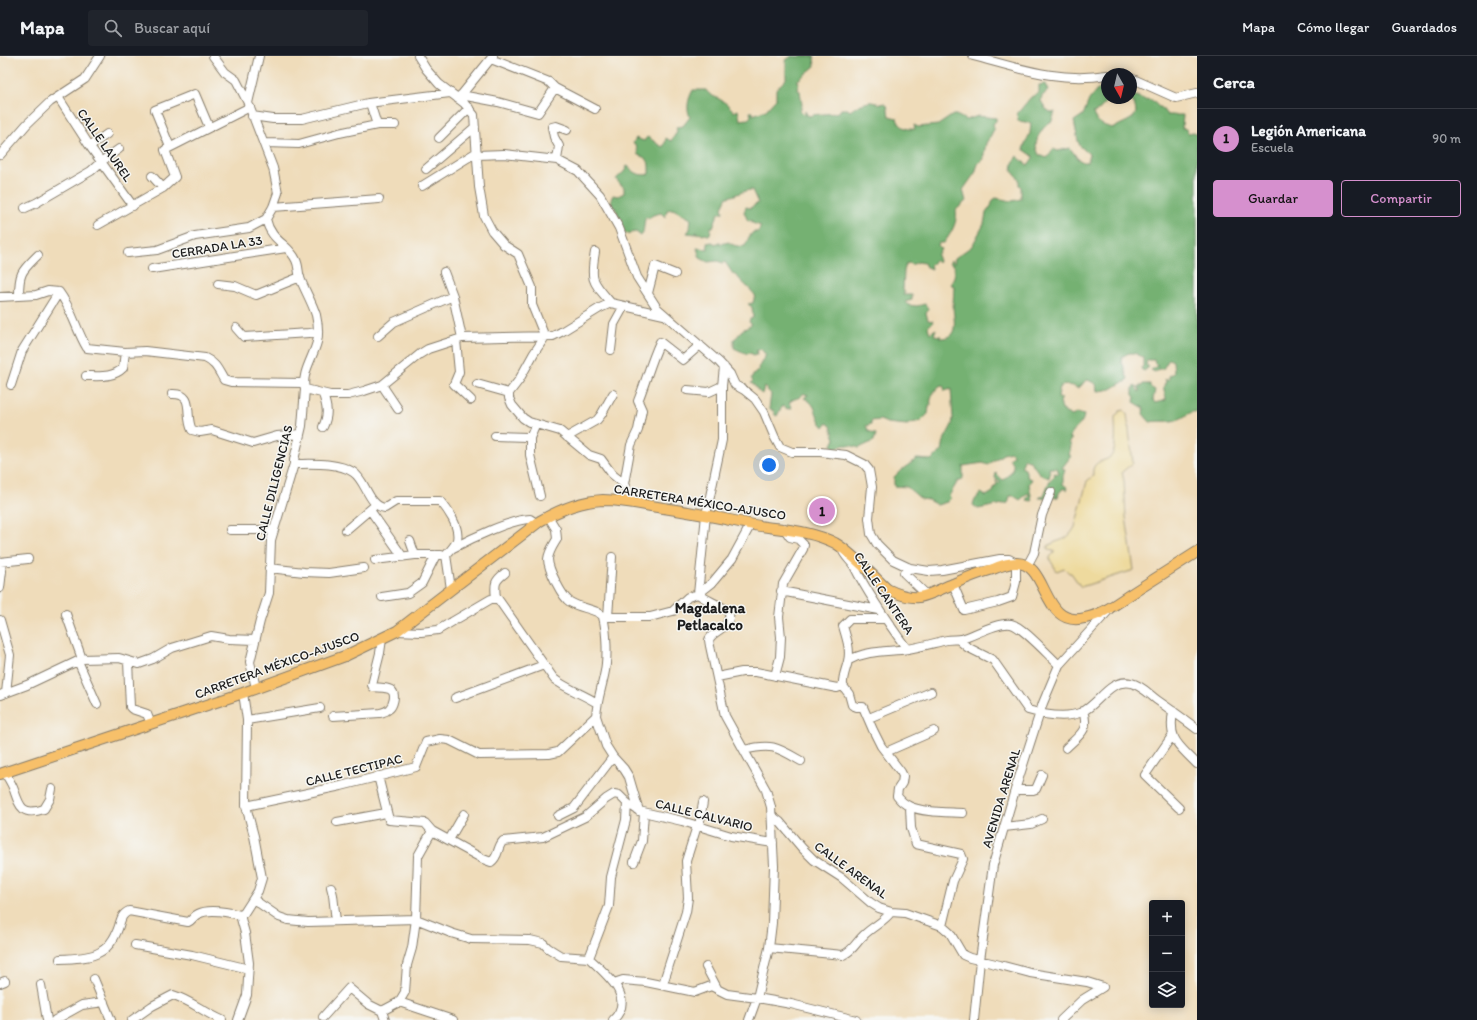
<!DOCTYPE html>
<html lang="es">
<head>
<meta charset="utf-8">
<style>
	:root { --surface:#171b24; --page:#20242c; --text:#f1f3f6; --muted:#9ea1a6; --line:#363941; --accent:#d690ce }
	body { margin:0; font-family:Itim,sans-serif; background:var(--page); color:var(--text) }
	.controls { position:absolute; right:12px; bottom:12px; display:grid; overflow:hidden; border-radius:4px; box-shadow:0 2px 10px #0003 }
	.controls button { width:36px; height:36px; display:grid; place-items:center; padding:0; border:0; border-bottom:1px solid var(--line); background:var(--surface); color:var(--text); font:20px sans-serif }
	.compass { position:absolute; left:1101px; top:12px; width:36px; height:36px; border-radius:50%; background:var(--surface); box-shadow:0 2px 10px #0003; rotate:172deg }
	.you { position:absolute; left:769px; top:409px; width:14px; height:14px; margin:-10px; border:3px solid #fff; border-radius:50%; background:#1a73e8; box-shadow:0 0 0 6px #1a73e833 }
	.badge { display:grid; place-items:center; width:26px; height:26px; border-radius:50%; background:var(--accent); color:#111; font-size:13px; font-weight:700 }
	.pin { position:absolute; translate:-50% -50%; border:2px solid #fff; box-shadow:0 1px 4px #0006 }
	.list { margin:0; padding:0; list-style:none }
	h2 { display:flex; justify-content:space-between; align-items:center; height:52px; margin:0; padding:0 16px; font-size:17px }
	h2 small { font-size:13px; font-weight:400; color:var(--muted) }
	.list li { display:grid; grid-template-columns:26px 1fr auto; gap:12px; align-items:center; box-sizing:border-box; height:60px; padding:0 16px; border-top:1px solid var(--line) }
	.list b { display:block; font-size:15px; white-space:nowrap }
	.list p { margin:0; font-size:13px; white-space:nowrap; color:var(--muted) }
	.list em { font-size:13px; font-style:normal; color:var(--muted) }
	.actions { display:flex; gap:8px; padding:12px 16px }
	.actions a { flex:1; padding:9px 0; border:1px solid var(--accent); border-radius:4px; text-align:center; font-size:14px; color:var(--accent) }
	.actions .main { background:var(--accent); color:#111 }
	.icon { flex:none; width:22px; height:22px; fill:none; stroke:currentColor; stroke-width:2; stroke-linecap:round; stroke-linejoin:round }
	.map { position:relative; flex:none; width:1197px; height:964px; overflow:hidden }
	header { display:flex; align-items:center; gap:24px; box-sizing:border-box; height:56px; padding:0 20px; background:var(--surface); border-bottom:1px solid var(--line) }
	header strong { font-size:19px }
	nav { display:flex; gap:22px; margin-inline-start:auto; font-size:14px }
	.search { width:280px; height:36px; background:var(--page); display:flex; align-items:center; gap:10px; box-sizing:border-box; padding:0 14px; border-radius:4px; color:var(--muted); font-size:15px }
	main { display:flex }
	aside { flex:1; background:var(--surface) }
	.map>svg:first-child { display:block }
</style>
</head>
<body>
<header>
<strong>Mapa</strong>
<div class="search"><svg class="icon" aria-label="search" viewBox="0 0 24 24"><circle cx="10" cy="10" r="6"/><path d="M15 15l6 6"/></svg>Buscar aquí</div>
<nav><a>Mapa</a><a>Cómo llegar</a><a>Guardados</a></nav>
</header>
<main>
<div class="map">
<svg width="1197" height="964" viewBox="0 0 1197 964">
	<rect width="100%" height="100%" fill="#f6f6f2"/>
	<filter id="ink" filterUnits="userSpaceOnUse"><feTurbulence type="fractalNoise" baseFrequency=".025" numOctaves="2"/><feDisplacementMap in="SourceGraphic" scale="8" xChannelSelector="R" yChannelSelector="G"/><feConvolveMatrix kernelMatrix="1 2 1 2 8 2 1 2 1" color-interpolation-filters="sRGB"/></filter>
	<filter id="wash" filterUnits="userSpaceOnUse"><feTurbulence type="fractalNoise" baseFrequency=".012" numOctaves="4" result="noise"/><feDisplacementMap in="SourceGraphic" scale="16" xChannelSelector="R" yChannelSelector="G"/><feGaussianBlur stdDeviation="0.9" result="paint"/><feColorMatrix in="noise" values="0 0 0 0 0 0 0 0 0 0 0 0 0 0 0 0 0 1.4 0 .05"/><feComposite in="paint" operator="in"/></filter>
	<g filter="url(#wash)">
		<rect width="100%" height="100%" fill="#efdcba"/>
		<path fill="#74b172" stroke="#486647" d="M792 0 799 1 800 0H815L814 2 815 10 797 25 799 26 797 33 800 35 802 49 800 55 805 60V55L808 60C819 57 829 59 839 56L841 53H848L850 55C857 50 862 47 870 46 874 45 877 49 885 47L887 49 889 60 897 62C899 71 907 74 915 73L914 69 918 71 938 69 953 59H956L966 64 978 60 996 62V65L993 68 994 73 990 81 986 87 983 103 978 108 975 117 963 134 966 145 956 154C958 167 951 177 944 187H939L938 190 941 193 940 195 937 199 939 205 938 207 935 204 930 210 932 213 926 211 924 207 918 206 911 209 909 207 906 208 904 215 903 234 905 235 903 239H912V244L905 246 908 249 917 250 925 248 929 254 926 257 928 264 933 265 932 267 928 271 930 277 936 273 934 279 941 280 939 282C961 283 953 262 953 249 953 243 954 236 954 230L950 228C955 222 955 218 954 210L949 206 951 204 954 207 955 202 972 190 984 168 986 157 991 150 993 144 996 142 1012 145 1021 143V131L1019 129V123L1012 115 1013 107 1017 100 1027 109H1028L1033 102V100L1023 93 1030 77 1031 67 1019 65 1018 64 1017 58 1031 41 1039 37V29L1045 28 1048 35 1042 40 1041 45 1046 53 1052 57 1055 56 1052 65C1044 69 1037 80 1036 89 1036 92 1038 96 1039 99L1047 102 1053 93 1058 95 1070 92 1078 103 1083 106H1088L1089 98 1080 90 1078 85 1074 65 1083 59 1089 44 1098 33H1107V42H1109C1103 47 1101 56 1093 57 1095 67 1106 71 1114 72 1128 63 1145 63 1130 42L1133 39 1144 43 1152 44 1159 51H1161L1167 59H1183L1182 72 1186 73 1188 77 1193 76 1197 78V356C1190 354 1186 361 1179 363 1170 367 1160 364 1150 366L1143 358 1144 352 1134 346 1135 341 1133 339V331L1137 330 1136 333 1140 336V333L1138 332 1139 330H1142L1143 328H1150V331L1155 334 1153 344 1155 347 1166 344C1166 338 1161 332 1166 326L1165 323 1169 324V320L1174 317 1173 305 1169 303 1163 313H1159L1155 316 1151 314 1158 309 1155 308 1154 304H1147L1146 309 1149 311 1144 315 1141 313 1143 310V301L1137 299V298C1130 296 1128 297 1122 301L1121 307 1123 308 1126 319 1128 322 1126 326C1120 326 1116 331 1111 333 1106 334 1101 335 1097 335L1096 328 1088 324 1084 326 1082 329 1077 332C1073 329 1066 329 1061 330L1059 334 1058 342 1062 343 1060 345 1062 354H1064V356L1072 360 1077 357 1084 359C1083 370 1073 372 1069 382L1072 383 1069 386 1071 390 1069 399 1071 400 1062 412 1065 414 1063 420V428L1068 432 1067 434 1064 432 1059 437 1058 441 1039 442 1044 439 1050 424 1055 420 1054 417 1059 418 1057 412H1049L1050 418 1049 422 1039 418C1037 413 1033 410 1030 405L1026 404 1025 402 1021 411 1025 413 1028 422 1032 423 1029 428 1032 445 1026 444 1029 439 1028 437 1020 444 1014 440H1010L1008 447 978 453 973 449 974 445 981 437 986 440 993 436 995 430 997 429 996 424 999 427 1000 425 995 422 996 417 1003 424C1009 419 1014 414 1013 407L1009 404 1013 399 1011 396 1003 398 988 409 983 407 963 410V422L961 425H958L949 440 951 442 947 446 937 449 928 444 921 443 907 431 894 430V421L901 414 917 403 931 404 942 395 944 384 952 369 953 362 951 333 945 335 944 331 941 329C935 333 929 342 931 349L929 350 928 358 921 365 911 367 907 369 887 367 880 364 871 365V368L866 370 869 375 876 378 874 385 859 392C850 389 842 386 835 395L832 389 835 383 831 370 827 367 824 371C814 361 819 349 804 342L808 339 807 338 806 339 804 337C799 344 794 341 789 347L792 352 788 353 782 350 777 360 774 358V355L769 353 771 338 764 331 762 338C756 334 756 330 751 327L753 325 751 323 754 318 759 314 758 312C761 308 762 304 766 299L761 293 756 295 758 297 754 299 750 297 747 298 734 292V283C738 281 739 278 741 275 744 272 749 272 752 268L749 266 750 263 753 262 752 251 748 248 753 247 755 239C750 232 742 227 737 220L733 218 725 206 722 207 718 205 708 206 700 202 697 192 708 193 707 187 712 186 716 188 719 186 720 188 729 186C732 190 741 191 745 190L749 181 753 176H758L761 170 752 167V164L748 165 744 156 746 151 750 152 758 147 752 134C743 134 736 140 727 141L722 151 723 156 718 158 713 171H711L710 179H707L706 178 702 179 700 177 698 178 697 175 696 178 687 177 690 173V170L691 163 673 153 667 154 665 161 661 157 653 159 648 163 646 161C643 167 645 175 641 180L636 176 625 178C623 174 621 169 619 165 618 159 618 154 612 150L611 143 613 139 618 140 624 137V131L619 127 616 123 627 113 626 111 628 110C634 116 639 121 649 118 649 106 650 103 638 99L636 89 633 87 636 82 644 85 647 81C653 83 657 89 663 91L665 87 666 82 671 85 677 76 676 71 683 70 690 61C686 52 688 43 693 34H706C710 40 714 40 719 43 725 46 731 51 734 56L738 54 740 64 748 63 751 60 750 56H753V59L766 54 776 43V33L786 23V4Z"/>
		<path fill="#eeda9e" stroke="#857b5d" d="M1124 354 1127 358 1133 407 1122 416 1124 425 1126 461 1134 514 1081 531 1071 517H1069L1064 512 1057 515 1050 504V501L1054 497V495L1048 494V490C1060 482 1066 487 1075 471L1087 425 1093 420C1091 402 1105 408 1112 399 1117 393 1115 369 1115 361L1120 355Z"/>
	</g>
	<g filter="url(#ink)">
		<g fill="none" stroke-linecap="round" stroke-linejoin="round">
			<g stroke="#867c6b" stroke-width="10">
				<path id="minor" d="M213 0 225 16 236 24 248 47 273 112 278 137 273 151 266 163C271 186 288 187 296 204 299 210 298 216 300 222 305 235 312 246 316 259 318 268 319 278 317 286 313 302 301 317 305 333L302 370 294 404V408L271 484 269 537 260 565 250 606 256 632
					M418 0 426 13 439 28 464 47 474 59 479 131 484 160 492 175 504 189 518 198 532 231V249L545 281 534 297 519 324 509 337V342L512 349 523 362 529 366 560 375 589 399 601 403 612 418 624 428 633 447
					M973 0C1019 12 1059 27 1107 19
					M491 3 549 26 555 32 595 53
					M1131 22 1176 42 1197 37
					M461 39 498 46 538 57 555 32
					M58 41 89 89 133 150
					M458 43 493 0
					M248 47 259 0
					M370 47 377 69
					M252 60 273 63H302L368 47 450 37
					M439 82 469 52
					M265 87 299 88 339 77 377 69H395
					M90 90 107 78
					M170 91 155 54 195 38 209 71
					M0 99 27 68 50 46 85 23 100 0
					M477 99 504 98 557 104 578 115 600 139 619 172 637 221 657 252 719 306 730 318 735 329 744 334 755 343 764 356 775 382 780 391 792 396H820L846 399 864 408 869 414 872 431 869 462 871 478 877 488 893 504 910 512 929 515 942 514 1000 503H1009L1016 507V526L1012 541 998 546 964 554 953 528
					M557 104 559 90 554 81 552 71 556 70 567 74
					M426 113 475 71
					M152 120 163 132
					M422 130 477 96
					M273 151 379 143
					M25 152 36 147 91 115 102 105 119 93
					M98 169 163 132 175 121 165 94 250 51
					M595 196C590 225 592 225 611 247
					M128 197 157 194 195 180 249 172 266 163
					M152 213 286 192
					M444 216 453 240 462 282
					M218 228 235 230 256 239 300 221
					M648 237 655 210 675 218
					M19 239C19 216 22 215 38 199
					M0 241 36 239 48 235 59 236C72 253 76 274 87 292L125 296 145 295 205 302C216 307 218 314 224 324L231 326 303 327
					M236 272 244 281 309 277 318 276
					M378 280 394 266 453 240
					M456 284 459 316 454 328 471 344
					M611 294 614 268 624 250
					M86 320C99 320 113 322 123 312L125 296
					M477 328 509 337
					M11 329 22 295 59 236
					M382 329 398 353
					M305 333 330 339H348L364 335 382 329 420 298 428 293 462 282 553 280 561 276 600 252 611 247 664 259
					M687 334 709 336 722 330
					M172 338C196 337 184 359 192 374L200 376 212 374 253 387 277 380 300 378
					M536 368 530 382V399L540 440
					M323 371C329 358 327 351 323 338
					M495 380 527 381 530 382
					M567 381 597 364 601 359 613 338
					M294 408C313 408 337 406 353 416 366 424 368 450 385 452L396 445H440C448 454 460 471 457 484 455 490 450 495 446 499
					M624 428 631 389 638 374 642 354 638 345C646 325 651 305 660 286L683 304 700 289
					M370 454 403 501
					M548 460 556 473 557 483C553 490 549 495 548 503 548 513 562 541 570 546 578 551 588 552 597 556 601 558 603 561 608 561H650L673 555 688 541 698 538 712 527 732 503 751 468
					M230 474H274
					M346 474 373 451
					M410 485 415 499
					M453 492C470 483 512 463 530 463L536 467
					M842 493C844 500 850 504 854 510 869 540 888 567 907 593
					M446 499 451 533
					M375 504 415 499H441
					M1027 510 1034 497 1042 459 1051 436
					M269 512 304 516 329 517 364 512
					M910 512 904 517 927 539
					M0 532 2 515 0 506 28 503
					M781 535 879 554
					M698 538C707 545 720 548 729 556 732 573 712 574 709 584 709 584 710 590 710 590L725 660 766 734 771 751 774 810 772 867 769 892 757 942 749 964
					M698 538 706 459 722 384V330L724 311
					M382 541 408 537 422 527 436 499
					M496 543C495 529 493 526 505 517
					M66 558 82 603
					M608 561 612 501
					M0 564 10 599 6 637
					M397 575 421 576 438 574 491 543H498L554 623C567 633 583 638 597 647
					M959 584 967 591 993 604 1028 654C1045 659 1066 663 1082 656 1099 648 1110 622 1131 627 1141 629 1149 638 1157 644 1171 654 1184 663 1197 673
					M849 604C868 594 887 596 908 593 921 591 934 587 947 584 951 583 957 584 962 583 975 579 997 566 1011 568 1022 570 1049 600 1059 609
					M78 605 97 648
					M128 605 130 651 132 653 147 658 151 668
					M775 620 780 601 781 581 779 561 783 528 803 493 804 489 798 483 790 481 784 472
					M717 621 742 616H756L837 632 843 630
					M843 630 849 638 852 649 857 651H863L873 674 881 690 901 716 903 720 902 727 898 733 897 740C900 744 904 748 909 750 923 757 948 756 963 757
					M843 630C842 621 846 614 848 605 851 593 846 581 843 570L850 563H885
					M0 639 27 629 82 603 119 602 139 608 153 603 172 592 211 580 229 583 255 584
					M455 642 544 609
					M1173 655C1168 685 1178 688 1197 708
					M333 660 380 657C384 656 386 656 389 653 393 650 396 639 392 635 389 631 378 632 373 631L372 629 380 597 382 583
					M596 660 606 690 613 701 624 713 629 721 639 755
					M869 662 931 636
					M247 664 320 652
					M1172 680 1145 719 1179 752
					M1066 692C1079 679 1090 675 1083 655
					M744 694C772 687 777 691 801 705
					M886 696 934 675
					M5 717C8 722 12 728 14 734 20 752 23 760 44 753L50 743 52 733
					M378 720 389 764 425 767 432 775 483 803 491 806C499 801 497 791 503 785L543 781 585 761 606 743 614 738 619 739 627 747 639 755 682 765 731 780 773 787
					M1015 734H1033L1036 733 1042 719
					M246 750 341 730 416 711 426 686 440 683 449 684 479 699 549 698 558 696 596 660C597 646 601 634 604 620 608 604 607 576 603 561
					M910 751 911 772 916 788 961 798 963 803 953 825 942 870
					M558 760 574 752 613 701
					M772 760 780 766 802 792 814 804 842 822 871 847 879 852 891 856 905 857 942 870 950 877 963 899 970 902 1000 909 1030 917 1087 926 1103 931
					M337 766 386 757
					M699 771 703 746
					M1004 771 1031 768 1042 763
					M449 784 464 758
					M634 806 642 785 644 757
					M331 831 333 839 336 865
					M253 843 279 861 288 864 308 866 416 863 451 877 471 883 530 884 543 887 548 892 561 900 589 902C605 918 637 941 613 964
					M240 859 244 857 253 843 258 835 262 822 254 780 246 750 247 664 243 637
					M135 889 192 899 249 913
					M769 892 843 899C854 894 856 886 864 879 873 870 884 866 891 856
					M589 902 609 850 611 821 626 764 627 747
					M60 903C89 902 109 901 119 870 121 863 122 858 129 855L188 866C193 864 193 860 198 858 209 852 228 856 240 859
					M706 911 717 932
					M94 923 111 964
					M0 927 5 925
					M614 927 623 924 646 926 695 936 711 930 727 938 757 942 791 948 856 964
					M663 928 686 856 688 842 686 805 697 770
					M41 929 47 964
					M399 946 453 964
					M323 961 349 932 368 948 382 955
					M55 964 82 949 104 946
					M132 964 152 950 173 939C190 944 205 957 222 964
					M238 964 247 939 249 907 245 877 240 859
					M385 964 382 955 399 946 405 936 407 909 412 892 416 863 418 800 432 775
					M974 964 980 904 993 809 1015 734 1043 647 1059 609 1109 554
					M1061 964 1082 944 1103 931"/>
			</g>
			<g stroke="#867c6b" stroke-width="12">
				<path id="major" d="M0 718 243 637 345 600 397 575 540 465C559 454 581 445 603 444 619 444 635 447 651 450 684 455 717 461 749 468 778 474 808 473 835 487 851 496 873 520 887 533 897 538 908 542 919 541 931 539 942 532 953 528 966 522 979 517 993 513 1000 510 1009 507 1016 507 1049 506 1041 573 1085 562 1102 559 1117 547 1131 538 1153 524 1175 510 1197 496"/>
			</g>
			<use href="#minor" stroke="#fff" stroke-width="8"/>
			<use href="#major" stroke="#f7c06b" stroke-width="10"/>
		</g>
	</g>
	<g text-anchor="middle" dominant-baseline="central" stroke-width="3" stroke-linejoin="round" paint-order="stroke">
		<g font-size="13" fill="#1c1c1c" stroke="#f6f6f2">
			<text transform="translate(105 89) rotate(55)">CALLE LAUREL</text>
			<text transform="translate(217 191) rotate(-9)">CERRADA LA 33</text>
			<text transform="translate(274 427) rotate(-76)">CALLE DILIGENCIAS</text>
			<text transform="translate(700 446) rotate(9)">CARRETERA MÉXICO-AJUSCO</text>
			<text transform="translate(884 537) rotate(56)">CALLE CANTERA</text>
			<text transform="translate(277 609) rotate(-20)">CARRETERA MÉXICO-AJUSCO</text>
			<text transform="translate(354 714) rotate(-14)">CALLE TECTIPAC</text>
			<text transform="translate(1001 742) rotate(-73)">AVENIDA ARENAL</text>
			<text transform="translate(704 759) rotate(14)">CALLE CALVARIO</text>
			<text transform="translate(851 814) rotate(36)">CALLE ARENAL</text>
		</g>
		<g font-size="15" font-weight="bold" fill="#1c1c1c" stroke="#f6f6f2">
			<text x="710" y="552">Magdalena<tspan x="710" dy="17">Petlacalco</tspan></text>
		</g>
	</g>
</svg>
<div class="controls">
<button>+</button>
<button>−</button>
<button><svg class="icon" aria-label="layers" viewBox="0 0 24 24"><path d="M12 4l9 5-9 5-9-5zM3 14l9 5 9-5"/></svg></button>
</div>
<svg class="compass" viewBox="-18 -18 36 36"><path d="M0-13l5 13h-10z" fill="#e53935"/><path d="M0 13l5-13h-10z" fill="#9ea1a6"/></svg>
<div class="you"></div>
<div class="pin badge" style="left:822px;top:455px">1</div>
</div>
<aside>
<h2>Cerca<small></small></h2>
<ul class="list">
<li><span class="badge">1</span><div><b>Legión Americana</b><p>Escuela</p></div><em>90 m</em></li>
</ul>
<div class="actions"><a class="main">Guardar</a><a>Compartir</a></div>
</aside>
</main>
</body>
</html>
